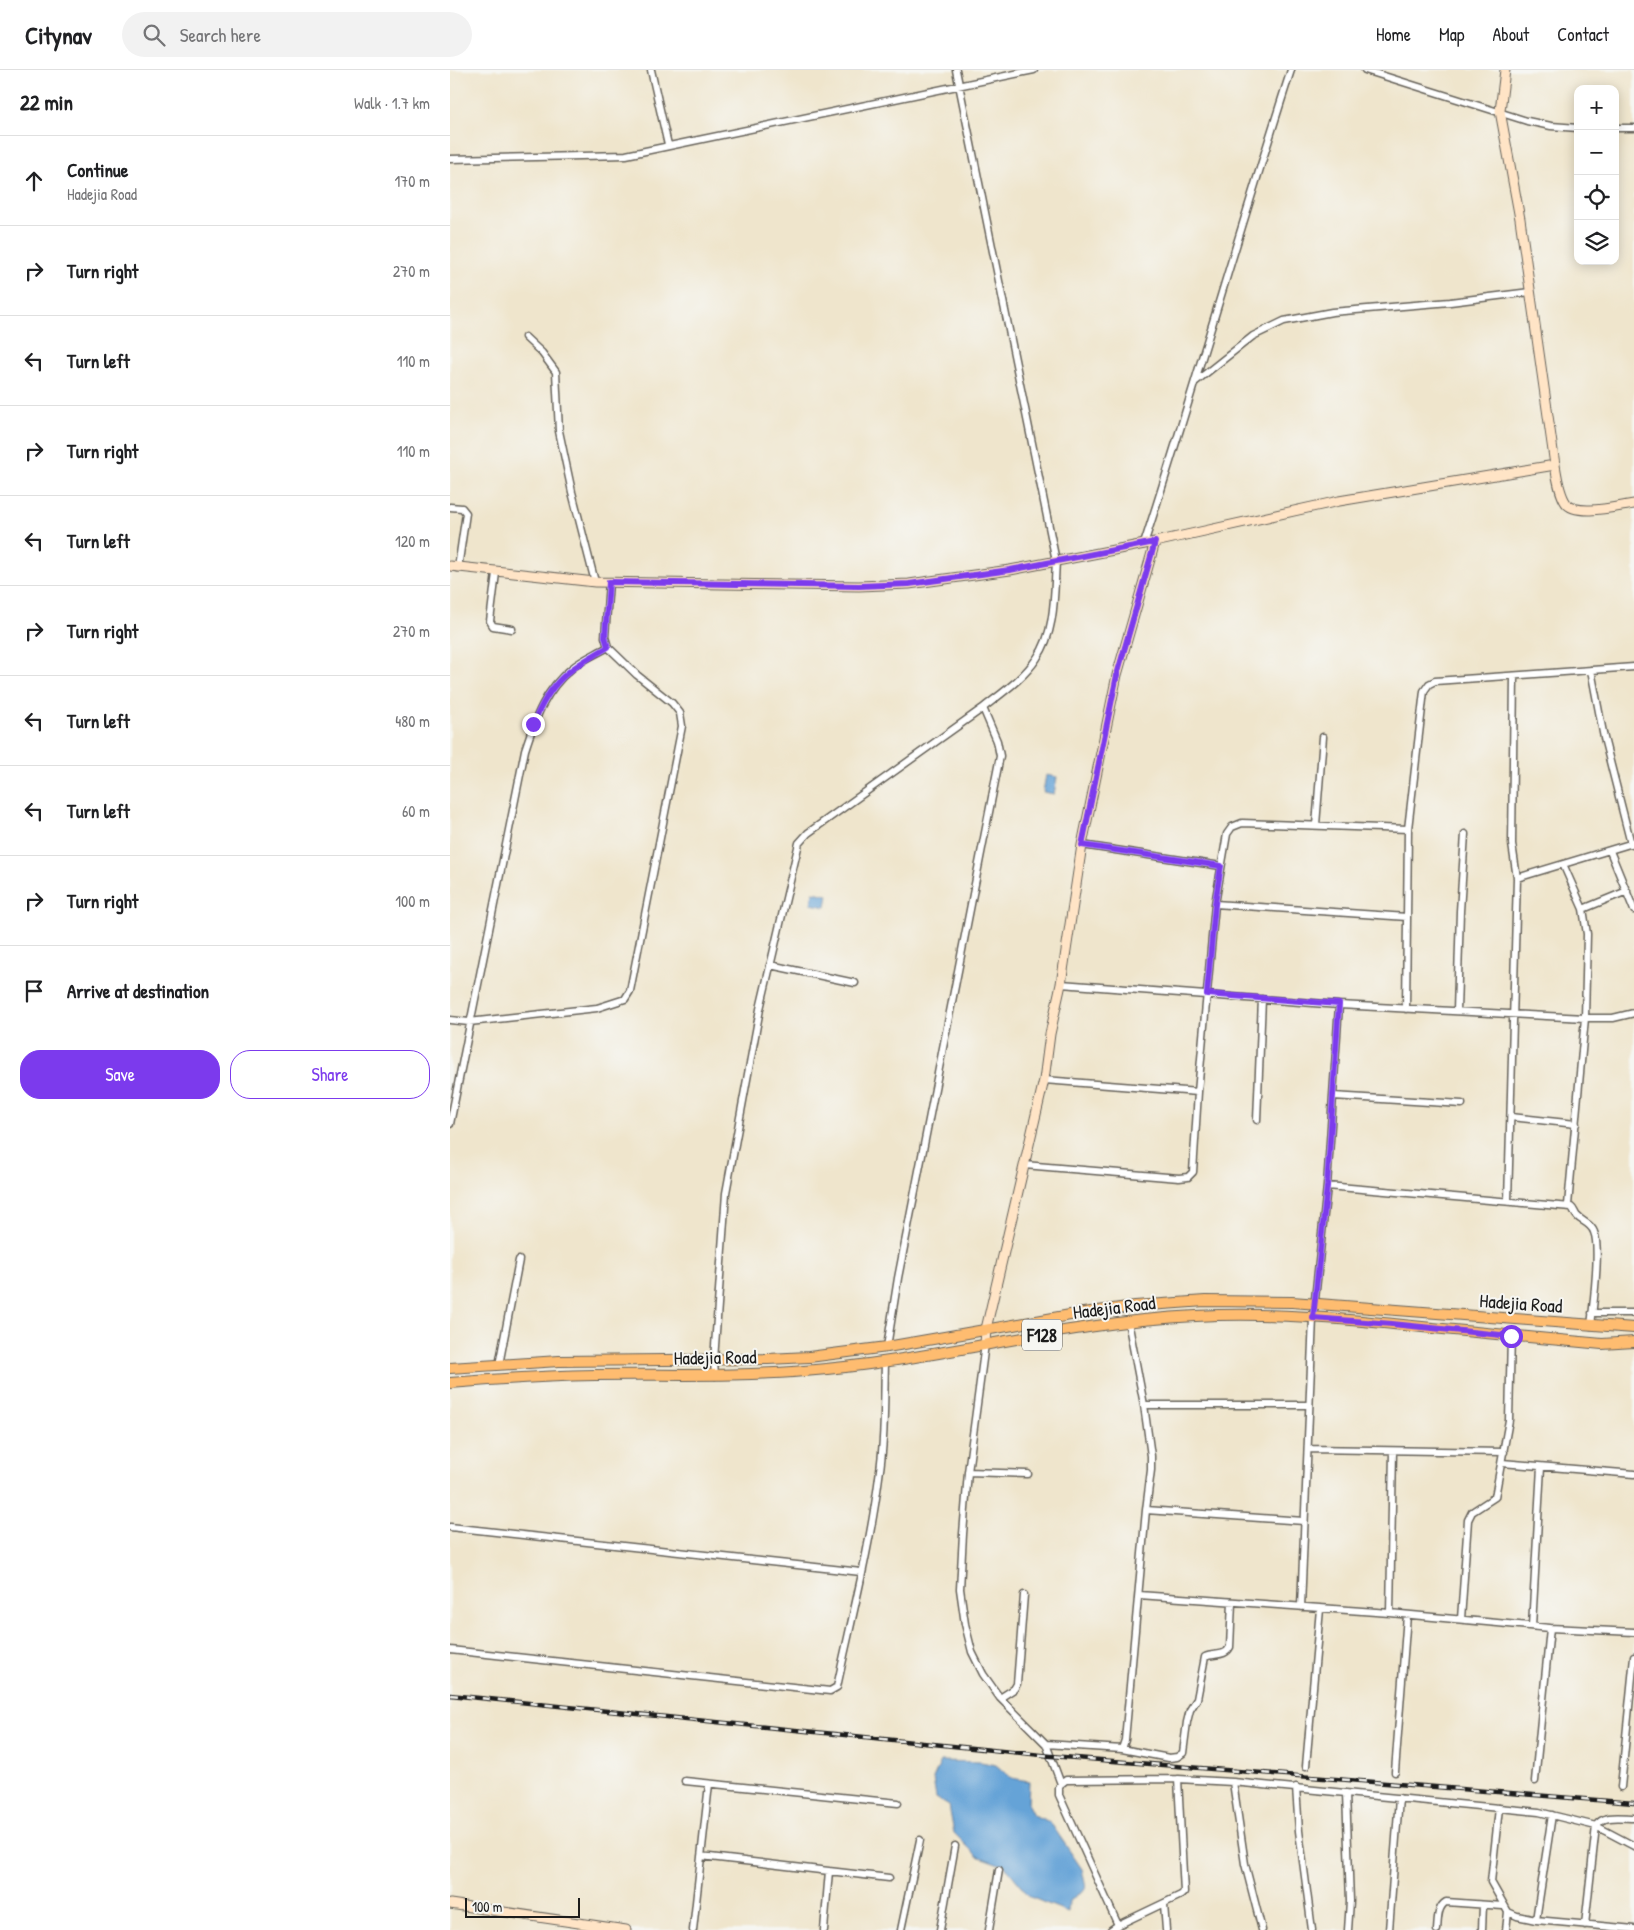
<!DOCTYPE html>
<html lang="en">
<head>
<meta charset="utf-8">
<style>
	:root { --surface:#fff; --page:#f2f2f2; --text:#202124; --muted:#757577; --line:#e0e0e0; --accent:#7c3aed }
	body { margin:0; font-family:"Patrick Hand",sans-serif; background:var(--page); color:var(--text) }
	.controls { position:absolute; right:15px; top:15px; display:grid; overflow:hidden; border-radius:10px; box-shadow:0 2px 12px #0003 }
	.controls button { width:45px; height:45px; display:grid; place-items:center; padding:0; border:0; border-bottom:1px solid var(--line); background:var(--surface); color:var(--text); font:25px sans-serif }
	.scale { position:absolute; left:15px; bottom:12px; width:115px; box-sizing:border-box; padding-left:5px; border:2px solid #1c1c1c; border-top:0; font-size:14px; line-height:18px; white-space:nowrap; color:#1c1c1c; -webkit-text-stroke:4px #f6f6f2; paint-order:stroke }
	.stop { position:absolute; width:15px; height:15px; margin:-11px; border:4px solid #7c3aed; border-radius:50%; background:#fff }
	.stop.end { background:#7c3aed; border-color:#fff; box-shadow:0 1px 5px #0008 }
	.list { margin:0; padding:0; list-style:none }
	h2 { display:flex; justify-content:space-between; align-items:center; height:65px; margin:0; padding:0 20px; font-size:21px }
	h2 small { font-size:16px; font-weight:400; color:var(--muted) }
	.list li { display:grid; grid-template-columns:32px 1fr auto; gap:15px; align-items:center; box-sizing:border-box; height:90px; padding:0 20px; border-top:1px solid var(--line) }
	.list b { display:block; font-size:19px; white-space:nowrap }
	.list p { margin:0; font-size:16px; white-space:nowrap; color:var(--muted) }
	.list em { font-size:16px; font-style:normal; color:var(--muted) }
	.actions { display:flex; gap:10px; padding:15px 20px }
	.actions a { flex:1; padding:11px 0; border:1px solid var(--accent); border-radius:20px; text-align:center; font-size:18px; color:var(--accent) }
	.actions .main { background:var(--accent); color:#fff }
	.icon { flex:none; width:28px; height:28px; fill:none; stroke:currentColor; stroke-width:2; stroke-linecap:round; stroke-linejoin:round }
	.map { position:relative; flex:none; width:1184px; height:1860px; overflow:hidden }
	header { display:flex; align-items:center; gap:30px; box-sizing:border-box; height:70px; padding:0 25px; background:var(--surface); border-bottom:1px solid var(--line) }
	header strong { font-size:24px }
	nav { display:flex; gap:28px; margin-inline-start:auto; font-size:18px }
	.search { width:350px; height:45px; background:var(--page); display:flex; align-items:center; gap:12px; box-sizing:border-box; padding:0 18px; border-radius:28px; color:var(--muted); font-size:19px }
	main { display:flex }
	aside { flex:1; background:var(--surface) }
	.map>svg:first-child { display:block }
</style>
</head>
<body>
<header>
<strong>Citynav</strong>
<div class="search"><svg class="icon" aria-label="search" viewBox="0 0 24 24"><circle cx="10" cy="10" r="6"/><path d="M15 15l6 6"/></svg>Search here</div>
<nav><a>Home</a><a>Map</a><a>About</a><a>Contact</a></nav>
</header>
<main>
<aside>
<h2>22 min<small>Walk · 1.7 km</small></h2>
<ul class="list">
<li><svg class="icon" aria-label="ahead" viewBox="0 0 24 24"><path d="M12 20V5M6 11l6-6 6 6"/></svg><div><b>Continue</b><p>Hadejia Road</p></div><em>170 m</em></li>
<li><svg class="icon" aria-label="right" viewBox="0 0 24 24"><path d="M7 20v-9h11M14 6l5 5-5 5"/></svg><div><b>Turn right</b></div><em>270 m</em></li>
<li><svg class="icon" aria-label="left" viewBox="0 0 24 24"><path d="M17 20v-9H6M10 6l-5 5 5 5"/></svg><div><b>Turn left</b></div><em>110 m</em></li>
<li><svg class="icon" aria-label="right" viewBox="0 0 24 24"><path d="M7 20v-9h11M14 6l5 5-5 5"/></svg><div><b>Turn right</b></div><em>110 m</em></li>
<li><svg class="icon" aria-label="left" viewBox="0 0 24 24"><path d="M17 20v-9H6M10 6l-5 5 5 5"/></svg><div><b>Turn left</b></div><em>120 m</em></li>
<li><svg class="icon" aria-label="right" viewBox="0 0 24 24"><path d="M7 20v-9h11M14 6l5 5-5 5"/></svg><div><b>Turn right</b></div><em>270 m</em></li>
<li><svg class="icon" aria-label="left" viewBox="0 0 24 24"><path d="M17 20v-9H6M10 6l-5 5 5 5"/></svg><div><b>Turn left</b></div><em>480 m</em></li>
<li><svg class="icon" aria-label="left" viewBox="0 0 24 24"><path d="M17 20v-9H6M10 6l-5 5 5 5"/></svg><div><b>Turn left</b></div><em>60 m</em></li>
<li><svg class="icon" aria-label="right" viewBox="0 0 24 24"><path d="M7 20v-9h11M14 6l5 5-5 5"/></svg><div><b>Turn right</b></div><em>100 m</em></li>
<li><svg class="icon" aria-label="arrive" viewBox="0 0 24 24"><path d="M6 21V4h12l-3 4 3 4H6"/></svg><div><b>Arrive at destination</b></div></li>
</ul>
<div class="actions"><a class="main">Save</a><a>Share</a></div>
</aside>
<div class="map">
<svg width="1184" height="1860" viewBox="0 0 1184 1860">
	<rect width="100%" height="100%" fill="#f6f6f2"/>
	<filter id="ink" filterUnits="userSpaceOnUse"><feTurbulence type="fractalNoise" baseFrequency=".02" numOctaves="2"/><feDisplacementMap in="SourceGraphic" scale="10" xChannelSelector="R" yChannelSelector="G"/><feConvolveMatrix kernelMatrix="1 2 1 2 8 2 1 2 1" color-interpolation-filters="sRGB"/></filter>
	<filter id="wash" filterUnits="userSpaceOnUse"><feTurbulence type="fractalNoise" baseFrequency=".0096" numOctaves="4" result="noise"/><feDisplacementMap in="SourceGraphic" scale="20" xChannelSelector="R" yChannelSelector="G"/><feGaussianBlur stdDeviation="1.12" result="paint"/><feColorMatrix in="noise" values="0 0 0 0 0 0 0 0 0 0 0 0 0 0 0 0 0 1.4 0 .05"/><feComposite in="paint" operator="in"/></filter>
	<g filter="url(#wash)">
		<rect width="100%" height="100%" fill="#efe5cc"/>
		<path fill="#65a3d7" stroke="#40607a" d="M596 705 607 707 604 724 593 722Z
			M363 822 378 825 376 837 361 834Z
			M491 1691 531 1692 546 1695 561 1708 579 1711 578 1735 583 1745 600 1752 632 1799 636 1818 619 1831 618 1842 580 1827 555 1796 527 1786 504 1763 499 1736 486 1728 483 1709Z"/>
	</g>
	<g filter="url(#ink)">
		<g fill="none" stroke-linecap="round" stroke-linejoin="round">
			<g stroke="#66625a" stroke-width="9">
				<path id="street" d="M201 0 218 75
					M915 0 1077 51 1101 56 1128 58
					M1165 58H1184
					M0 89 176 85 584 0
					M75 267 92 283 106 302 109 361 122 422 145 512
					M745 312 803 266 834 251 882 242 1000 232 1080 222
					M0 437 12 438 16 443 8 498
					M694 474C745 316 790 158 841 0
					M46 503 40 551 43 556 62 559
					M1141 600 1154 668 1181 774
					M866 755 873 667
					M632 775 771 796
					M1160 781 1184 840
					M1113 794 1133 839 1137 864 1135 948 1118 1135
					M1067 808 1183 773
					M765 834 957 847
					M1133 839 1177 821
					M320 895 405 913
					M611 914 889 935 1135 948H1163L1184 943
					M956 939 958 759 974 621 979 614 985 611 1184 597
					M1007 941 1010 841 1015 764
					M0 950 19 952 147 938 175 929 180 921 232 656 230 643 222 633 187 605 158 577 155 567 159 512
					M594 1010 748 1022
					M883 1026 1012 1034
					M1061 1047 1126 1054
					M807 1050 812 929
					M0 1054 75 680C85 649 95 620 121 599 131 590 146 584 158 577
					M574 1095 729 1108 738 1107 743 1102 748 1022 765 834 777 764 782 757 792 753 958 759
					M877 1116 1121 1137C1125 1140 1124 1143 1127 1146 1132 1152 1141 1153 1144 1162 1151 1178 1143 1236 1141 1256
					M1058 1131 1067 808 1062 774 1064 606
					M1142 1243H1184
					M535 1274 518 1402 513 1464 510 1519 515 1554 522 1582 533 1604 550 1628 596 1674 672 1679 719 1688 727 1687 733 1683 737 1652 740 1640 747 1629 755 1587C764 1583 775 1587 780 1577L782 1532
					M437 1277 448 1208 550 686 547 671 533 638C552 623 574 608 587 588 606 561 604 522 606 491L506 0
					M49 1295 69 1190
					M265 1306 264 1290 276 1123 310 939 349 773 358 763 533 638
					M694 1335H859
					M858 1379 1054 1382
					M1052 1393 1184 1404
					M518 1402 578 1404
					M696 1440 854 1451
					M0 1457 411 1502
					M689 1525 940 1543 1100 1558 1184 1562
					M851 1537 863 1248 877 1116 889 935
					M940 1543 943 1381
					M1011 1549 1018 1450 1022 1442 1045 1427 1059 1350 1061 1266
					M1082 1556 1091 1397
					M0 1580 380 1621 387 1617C402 1547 420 1477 429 1407 435 1369 434 1330 435 1292
					M550 1628 564 1619 567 1614 574 1525
					M596 1674 611 1714 609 1718V1725L668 1855 661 1860
					M672 1679 675 1670 696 1440 701 1400V1386L694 1335 678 1251
					M856 1696 870 1539
					M945 1702 957 1545
					M235 1711 448 1733
					M1085 1711 1100 1558
					M783 1712 795 1794 812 1860
					M611 1714 616 1710 728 1709 783 1712 1089 1742 1146 1756 1184 1776
					M846 1717 849 1761 862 1860
					M1171 1717 1184 1587
					M896 1723 900 1831 898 1860
					M1049 1738 1041 1812 1058 1842 1067 1846 1086 1850 1184 1859
					M251 1786 439 1808
					M714 1834 716 1860
					M1086 1850 1102 1745
					M668 1855 731 1825 734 1822 728 1709
					M1135 1855 1146 1756C1153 1744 1172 1748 1184 1748
					M243 1860 259 1714
					M374 1860 379 1801
					M451 1860 470 1770
					M490 1860 505 1776
					M539 1860 549 1800
					M939 1860 949 1728
					M987 1860C988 1851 987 1837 996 1832L1053 1836
					M1032 1860 1033 1835
					M1056 1860 1058 1842"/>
			</g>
			<g stroke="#66625a" stroke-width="11">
				<path id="secondary" d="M1055 0 1050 41 1070 149 1105 395C1107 406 1109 423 1116 433 1126 447 1168 436 1184 434
					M0 496 145 512 409 516 459 514 560 500 705 472 889 431 1105 395
					M535 1274 536 1259 594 1010 600 964 611 914 632 775 667 605 705 472
					M0 1834 176 1860"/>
			</g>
			<g stroke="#66625a" stroke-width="12">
				<path id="primary" d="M0 1298 109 1291 318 1289 359 1287 437 1277 626 1244 685 1236 755 1231 842 1232 1184 1258
					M0 1313C48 1309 97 1306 145 1305 215 1304 285 1307 354 1301 486 1291 614 1252 746 1246 821 1242 897 1249 972 1257 1032 1263 1092 1268 1152 1274L1184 1272"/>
			</g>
			<use href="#street" stroke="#fff" stroke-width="6"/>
			<use href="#secondary" stroke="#ffe4c6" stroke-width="9"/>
			<use href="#primary" stroke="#febc70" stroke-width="10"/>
			<g stroke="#1c1c1c" stroke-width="4.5">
				<path id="rail" d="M0 1625 601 1686 1184 1733"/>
			</g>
			<use href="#rail" stroke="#f6f6f2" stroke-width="2.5" stroke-dasharray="8" stroke-linecap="butt"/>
		</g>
	</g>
	<g fill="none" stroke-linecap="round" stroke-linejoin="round" filter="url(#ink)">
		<path stroke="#7c3aed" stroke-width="6" d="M83 654C102 609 117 601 158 577L155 567 159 512 409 516 459 514 560 500 705 472 667 605 632 775 771 796 765 834 757 924 889 934 877 1116 863 1248 942 1254 1061 1266"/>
	</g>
	<g text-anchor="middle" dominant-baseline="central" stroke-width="4" stroke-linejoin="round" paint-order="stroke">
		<rect fill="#f6f6f2" stroke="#5d5d5c" stroke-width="1" x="572" y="1249.5" width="40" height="31" rx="4"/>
		<g font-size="18" font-weight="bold" fill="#1c1c1c">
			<text x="592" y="1265">F128</text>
		</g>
		<g font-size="19" fill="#1c1c1c" stroke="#f6f6f2">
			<text transform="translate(1071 1233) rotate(4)">Hadejia Road</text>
			<text transform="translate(664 1237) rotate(-7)">Hadejia Road</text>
			<text transform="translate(265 1287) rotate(-1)">Hadejia Road</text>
		</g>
	</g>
</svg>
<div class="controls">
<button>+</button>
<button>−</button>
<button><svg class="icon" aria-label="locate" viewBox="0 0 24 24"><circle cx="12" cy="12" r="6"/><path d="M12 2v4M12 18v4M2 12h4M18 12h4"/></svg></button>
<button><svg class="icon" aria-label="layers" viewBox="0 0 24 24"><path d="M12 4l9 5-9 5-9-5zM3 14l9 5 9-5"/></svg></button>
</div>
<div class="scale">100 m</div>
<div class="stop" style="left:1061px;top:1266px"></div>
<div class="stop end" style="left:83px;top:654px"></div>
</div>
</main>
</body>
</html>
